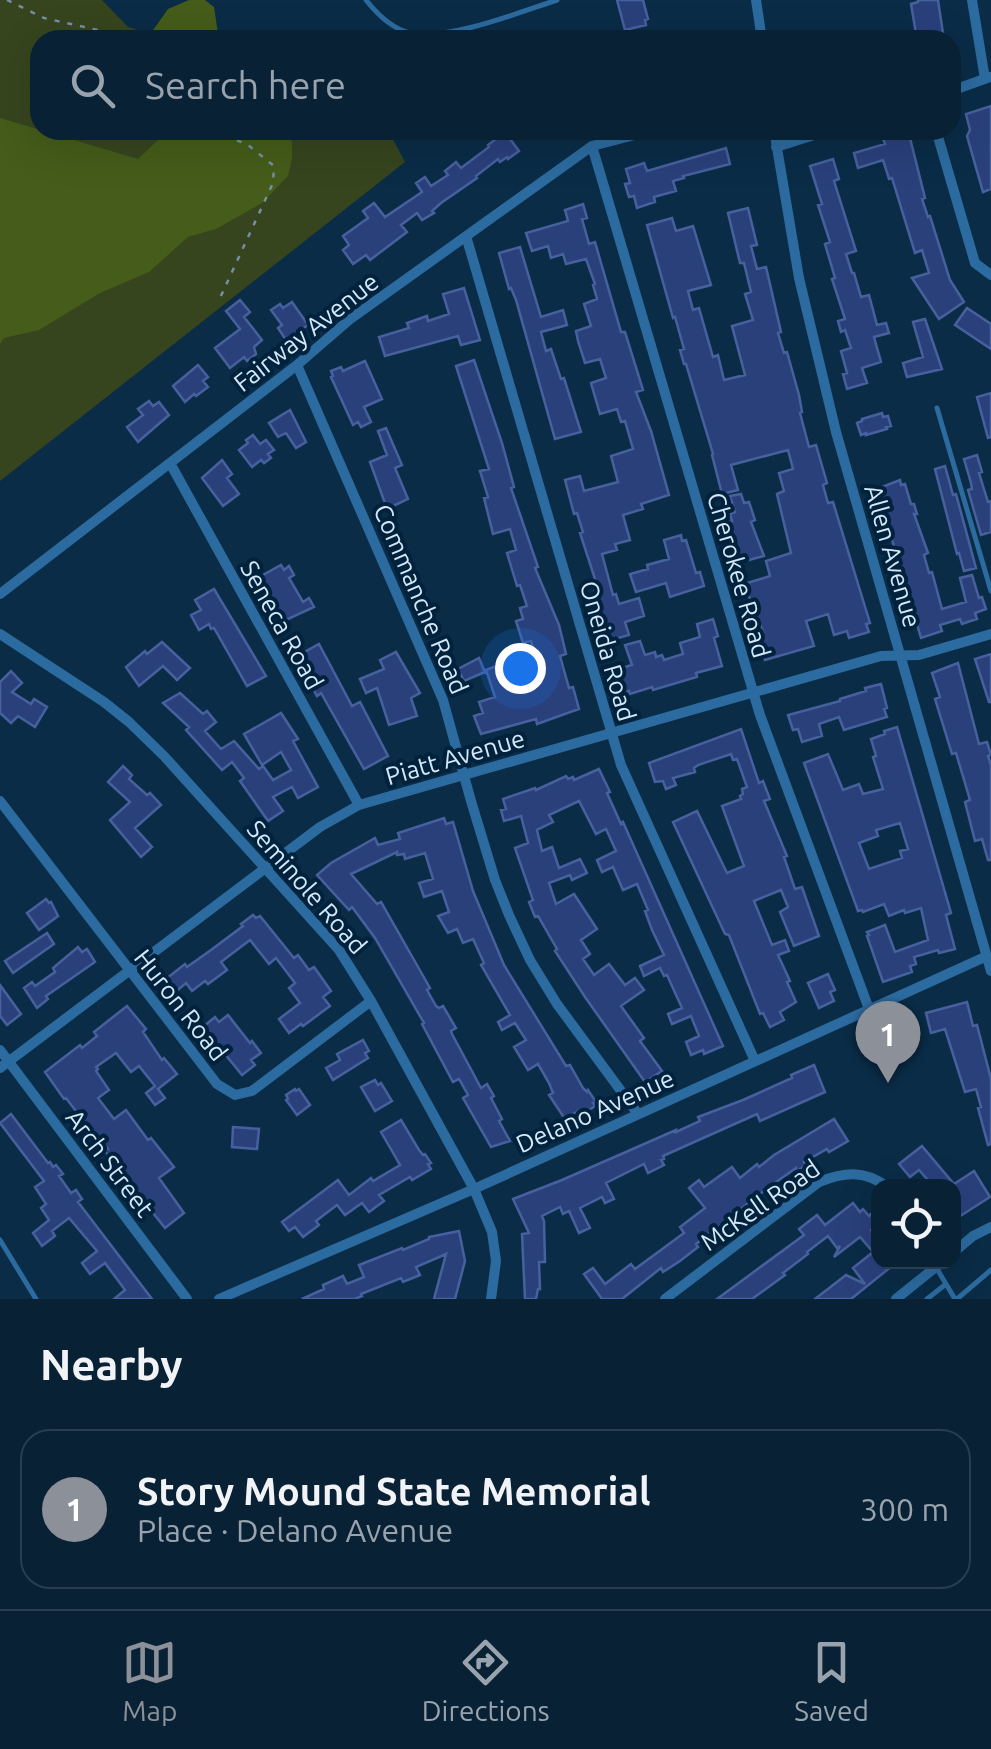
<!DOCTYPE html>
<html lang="en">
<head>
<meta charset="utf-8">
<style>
	:root { --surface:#082135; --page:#162e41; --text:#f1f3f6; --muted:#98a3ad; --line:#293e50; --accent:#8c9099 }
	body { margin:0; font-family:Ubuntu,sans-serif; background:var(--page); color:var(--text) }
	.controls { position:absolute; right:30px; bottom:30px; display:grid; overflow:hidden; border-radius:20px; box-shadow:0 10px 40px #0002 }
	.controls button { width:90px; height:90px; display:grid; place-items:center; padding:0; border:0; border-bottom:2px solid var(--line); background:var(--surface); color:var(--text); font:50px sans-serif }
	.you { position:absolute; left:520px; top:668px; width:35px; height:35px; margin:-25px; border:8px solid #fff; border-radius:50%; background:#1a73e8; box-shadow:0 0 0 15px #1a73e833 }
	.badge { display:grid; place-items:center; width:65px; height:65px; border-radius:50%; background:var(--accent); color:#fff; font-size:32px; font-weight:700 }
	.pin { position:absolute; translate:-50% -82px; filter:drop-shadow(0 2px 5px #0008) }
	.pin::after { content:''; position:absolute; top:52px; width:35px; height:30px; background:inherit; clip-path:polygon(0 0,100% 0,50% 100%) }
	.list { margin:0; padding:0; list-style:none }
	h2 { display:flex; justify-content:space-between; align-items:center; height:130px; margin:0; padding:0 40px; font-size:42px }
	h2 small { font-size:32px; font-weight:400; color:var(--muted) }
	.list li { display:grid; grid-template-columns:65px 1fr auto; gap:30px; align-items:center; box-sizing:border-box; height:160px; margin:0 20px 20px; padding:0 20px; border:2px solid var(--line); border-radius:30px }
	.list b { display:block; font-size:38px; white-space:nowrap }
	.list p { margin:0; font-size:32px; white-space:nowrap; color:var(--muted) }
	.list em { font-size:32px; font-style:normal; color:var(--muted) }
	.icon { flex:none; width:55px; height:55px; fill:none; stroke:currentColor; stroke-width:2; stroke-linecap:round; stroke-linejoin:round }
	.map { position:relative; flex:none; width:991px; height:1299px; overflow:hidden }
	.search { position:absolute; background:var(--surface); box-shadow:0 10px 40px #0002; left:30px; right:30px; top:30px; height:110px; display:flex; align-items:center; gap:25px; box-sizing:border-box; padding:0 35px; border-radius:30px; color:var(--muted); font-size:38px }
	.sheet { height:310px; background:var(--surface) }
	nav { display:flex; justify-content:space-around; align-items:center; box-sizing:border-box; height:140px; border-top:2px solid var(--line); background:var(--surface); font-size:28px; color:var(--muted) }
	nav a { display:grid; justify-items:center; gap:5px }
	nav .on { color:var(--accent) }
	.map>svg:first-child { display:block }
</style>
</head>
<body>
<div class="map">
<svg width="991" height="1299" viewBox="0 0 991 1299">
	<rect width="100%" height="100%" fill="#0a2c47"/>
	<path fill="#36451e" d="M0 0H102L128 27 170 40H40V130H388L405 162 0 481Z"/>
	<path fill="#455c1a" d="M189 0H205L214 7 219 40H146L168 9Z
		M0 118 138 159 163 135 164 130H277L292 141V159L288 176 262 203 216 229 188 237 149 272 100 293 39 330 4 338 0 344Z"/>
	<path fill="#2a407b" stroke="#47609e" stroke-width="2.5" fill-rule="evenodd" d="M617 0H643L648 19 645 20 646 25 625 30Z
		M918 0H938L944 40H917L911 4 918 2Z
		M991 106V189L983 192 967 136 970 130 966 114Z
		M903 130H908L925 198 922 199 928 217 930 216 950 280 964 302 939 319 912 278 929 273 922 250 915 253 892 178 889 179 883 160 858 168 854 153 885 144 882 136Z
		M505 132 519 151 508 159 507 157 500 162 498 159 476 176 477 178 441 203 432 211 434 213 422 220 417 213 401 225 407 232 370 260 366 255 353 264 343 250 349 245 343 236 368 218 363 211 374 203 385 217 422 192 416 183 425 177 431 186 448 175 445 171 456 162 461 168 489 147 488 145Z
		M726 148 730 164 683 176 684 178 673 181 676 191 654 197 655 202 637 208 634 196 629 197 625 184 630 183 626 169 644 163 647 171Z
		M833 159 839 179 834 181 856 251 846 254 852 273H854L861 297 869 295 877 325 886 323 889 333 874 337 881 362 862 368 867 383 847 389 843 374 847 373 841 351 851 348 845 330 841 332 838 321 845 319 832 279 835 278 825 244 830 242 818 205 822 204 810 166Z
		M583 204 587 218 582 219 589 244 595 242 621 332H625L643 390 636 392 651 431 669 495 641 504 643 509 623 515 630 540 615 544 617 550 602 554 613 595 616 594 619 604 639 598 644 616 625 622 629 635 608 641 592 580 595 579 580 533 583 532 577 513 574 514 565 480 580 476 584 491 618 482 611 456 633 449 625 421 621 422 617 409 600 414 591 383 606 378 600 359 585 363 578 341 576 331 591 326 584 304 597 299 593 285 595 284 586 259 566 264 563 254 551 258 548 246 532 251 526 233 568 221 565 210Z
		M748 208 757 245 751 246 757 269 766 267 781 332 778 333 784 353 787 352 799 395 802 412 800 413 809 447 816 445 827 483 823 485 828 503 833 502 870 623 866 624 869 632 849 638 847 631 834 635 828 614 806 621 814 646 765 660 757 633 763 632 744 584 770 576 766 561 791 553 777 494 784 491 779 473 793 469 788 450 731 465 738 490 722 494 712 455 713 454 686 364H684L680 350 684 349 675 317 673 318 647 225 672 218 676 231 693 226 711 285 688 291 693 310 699 308 713 357 718 355 724 380 745 375 732 326 753 320 745 294 751 292 744 263H740L728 213Z
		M520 247 541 317 563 310 567 325 541 332 546 351 551 349 561 379 564 378 581 432 555 439 516 300 511 288 509 289 499 253Z
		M464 288 480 340 461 345 458 336 385 356 379 337 409 328 407 323 427 316 428 321 449 314 443 294Z
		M240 300 250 312 244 317 262 340 254 347 256 354 247 361 244 357 230 368 215 348 240 329 226 311Z
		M292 302 308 325 286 340 278 328 282 325 271 310 280 304 283 308Z
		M967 308 991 324V349L955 325Z
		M925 319 942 369 907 377 903 363 923 357 913 322Z
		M474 360 502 443 514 487 511 488 538 567 535 568 559 625 566 654 560 656 569 688 573 687 579 709 537 724 536 719 481 734 474 716 483 713 479 702 495 697 486 670 506 662 512 677 531 671 529 663 537 661 531 641 523 643 516 621 523 619 520 608 527 606 520 585 517 586 507 553 516 550 510 529 493 534 484 498 488 497 480 471 489 469 456 366Z
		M365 361 382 399 364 407 371 422 361 427 358 422 353 425 331 377 333 376 331 371 341 367 343 371Z
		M198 365 208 377 203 381 208 387 196 396 194 394 185 402 173 386Z
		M991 393V437L988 438 977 397Z
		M149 401 153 406 159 402 169 415 138 442 127 427 143 415 138 409Z
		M290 410 306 442 296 448 286 433 278 437 269 423Z
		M882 413 883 417 888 416 891 426 886 427 887 429 866 435V433L861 435 857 423 862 421V419Z
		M386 428 402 465 395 468 408 499 391 507 390 505 386 506 370 462 387 455 378 431Z
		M253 435 260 444 266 440 274 450 268 454 271 458 264 463 261 460 252 467 239 450 248 443 246 440Z
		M977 455 982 472 979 473 988 502 991 501V532L981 535 968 490 972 489 971 483 964 459Z
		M222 460 232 474 227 478 239 494 223 506 202 478Z
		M945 466 953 495 956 494 976 568 964 571 959 553 957 554 935 469Z
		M900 480 901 485 905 484 911 504H914L917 514H914L928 553 924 555 929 573 932 572 942 609 966 602 960 578 972 575 979 598 982 597 986 609 975 613 977 619 962 624 960 619 940 625 942 631 921 638 877 489Z
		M741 494 744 503 749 502 755 520 751 522 764 556 738 563 727 522 732 521 730 514 735 512 730 496Z
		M681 535 682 541 686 540 696 573 700 572 704 586 670 597 666 583 636 592 630 574 648 569 647 565 669 559 664 540Z
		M281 565 284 570 289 566 294 575 289 578 303 602 309 598 314 607 284 621 256 579Z
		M214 589 266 676 247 686 214 628 211 629 209 624 199 630 191 615 201 610 195 600Z
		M713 619 718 636 714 638 722 666 696 673 697 677 653 690 652 687 630 694 629 691 625 692 618 669 632 665 625 645 640 641 645 655 655 652 656 657 662 655 664 660 683 654 680 643 700 637 697 624Z
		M162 642 190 668 177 680 163 666 139 686 126 667 145 651 147 654Z
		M319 644 352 706 360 702 388 756 364 769 321 693 317 696 309 681 314 678 301 654Z
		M396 652 420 693 411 698 417 716 389 725 377 688 366 693 360 679 384 669 380 660Z
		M991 654V702H989L975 659Z
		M479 658 485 672 464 681 458 669Z
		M958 663 979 744 987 742 991 755 988 756 991 765V860H988L982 839 975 841 965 802 970 800 956 753 952 754 935 699 940 697 932 673Z
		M11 671 22 683 12 692 31 704 34 699 47 707 35 727 18 716 11 723 0 713V682Z
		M881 684 887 708 884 709 887 717 844 730 839 717 819 724 822 736 802 742 798 729 793 730 788 715 840 701V699L866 691 865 688Z
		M180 693 203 714 207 711 216 722 205 731 221 749 234 741 259 769 263 766 273 780 291 770 281 752 262 765 244 734 281 713 298 739 293 741 318 787 298 798 292 787 273 797 283 811 268 821 240 781 244 778 232 762 222 770 186 730 189 727 163 703Z
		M897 727 951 913 946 915 955 949 939 953 938 950 914 957 916 964 910 966 912 972 883 982 867 936 869 935 867 932 885 925 895 952 928 940 921 908 905 913 904 910 889 916 884 904 863 912 862 910 858 911 804 763 828 754 843 790 859 784 863 794 883 789 873 757 876 756 871 739 885 734 884 731ZM900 823 908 849 900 851 902 858 869 869 859 843 878 836 876 830Z
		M741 729 759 783 763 781 770 799 764 801 787 856 784 857 795 889 802 887 819 936 794 946 780 912 788 907 781 890 754 901 772 945 785 940 789 951 778 955 790 981 787 982 796 1002 780 1012 784 1020 770 1027 763 1013 760 1014 729 935 725 934 673 822 697 811 727 873 744 866 722 806 741 799 740 796 743 794 742 789 747 787 737 759 733 760 731 754 698 765 694 768 695 772 673 778 676 785 666 789 663 781 655 782 649 763Z
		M123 766 132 775 129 779 147 795 150 793 161 805 135 828 152 847 141 857 110 820 130 802 108 782Z
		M599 769 610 792 607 793 621 824 623 822 631 840 723 1046 704 1054 703 1050 691 1055 686 1042 699 1036 691 1016 672 1024 668 1014 682 1008 667 975 664 976 660 968 644 976 640 966 664 955 652 930 645 911 648 910 637 884 623 890 613 867 602 872 597 860 616 851 606 829 596 834 579 801 549 815 553 822 537 830 542 851 552 847 559 868 580 859 587 873 572 880 570 875 549 883 556 904 574 894 597 929 581 940 590 954 583 959 594 975 609 964 625 985 635 978 644 990 621 1006 644 1038 640 1041 662 1071 645 1082 585 997 555 951 557 949 538 916 535 917 529 902 533 900 515 848 528 843 521 816 504 821 501 810 506 809 503 799 535 788 536 790 566 776 568 779 573 777 574 780Z
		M444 818 446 824 453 822 473 891 504 965 566 1066 570 1065 583 1088 587 1092 588 1090 596 1102 593 1103 595 1106 583 1114 580 1110 565 1119 549 1095 553 1093 549 1083 538 1064 528 1070 514 1047 526 1040 515 1023 502 1030 498 1022 510 1015 481 965 484 963 473 939 463 943 457 929 448 933 438 916 449 912 442 891 424 897 419 883 433 879 425 853 405 859 404 854 397 855V852L351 874 377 904 381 902 430 988 427 990 436 1006 439 1008 443 1006 456 1028 451 1031 452 1034 481 1088 487 1084 494 1096 491 1098 502 1119 499 1121 510 1141 491 1147 463 1098 468 1095 459 1079 453 1082 422 1024 424 1023 375 938 352 907 349 910 317 875 331 863 375 838 378 845 400 839 398 833Z
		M46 899 49 903 51 902 58 916 39 930 27 913Z
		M253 915 256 918 260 916 294 958 298 955 309 970 314 967 331 991 323 997 330 1006 303 1026 301 1024 289 1033 279 1019 300 1003 289 988 295 983 276 958 269 964 250 940 221 962 227 970 208 984 205 981 192 991 186 983 172 995 162 982 185 964 187 967 211 950 243 926 241 924Z
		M47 933 54 944 13 973 5 961Z
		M78 947 82 952 87 949 95 962 46 996 48 999 37 1008 24 988 32 982 35 986 55 972 53 968Z
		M828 974 835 990 830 992 834 1001 819 1008 808 983Z
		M0 985 21 1014 7 1025 0 1016Z
		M967 1002 973 1026 977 1025 991 1079V1144L988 1145 978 1108 981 1107 976 1089 965 1092 945 1029 931 1033 926 1013Z
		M127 1006 146 1029 143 1032 162 1060 164 1058 177 1074 158 1089 165 1098 155 1105 146 1093 155 1086 139 1066 131 1072 116 1053 96 1067 98 1069 96 1071 109 1090 98 1098 114 1119 126 1110 148 1140 151 1138 174 1167 159 1178 184 1213 165 1228 118 1169 105 1151 108 1149 96 1134 94 1135 66 1098 64 1099 45 1072 80 1045 82 1048 97 1036 94 1032Z
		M228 1015 250 1043 252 1041 261 1053 251 1060 255 1065 242 1075 203 1027 215 1017 219 1022Z
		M363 1040 369 1051 365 1053 368 1058 333 1080 326 1068 340 1060 337 1054Z
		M814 1065 825 1092 760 1121 757 1114 692 1143 663 1156 664 1159 661 1160 664 1165 648 1173 644 1164 606 1183 614 1199 605 1203 602 1197 580 1208 590 1228 579 1233 569 1211 563 1214 560 1207 542 1216 544 1221 545 1262H539L540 1289H538L536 1299H525L522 1234 529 1233 513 1199 562 1180 676 1130V1132L700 1121 698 1117 743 1100 792 1078 791 1075Z
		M375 1080 378 1085 381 1083 392 1101 375 1111 361 1087Z
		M295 1089 296 1091 299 1089 310 1105 297 1115 286 1100 288 1099 286 1095Z
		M11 1114 48 1163 50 1162 53 1167 56 1165 63 1174 59 1176 71 1193 76 1190 82 1199 78 1202 152 1299H114L125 1290 105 1263 90 1274 82 1263 97 1251 69 1218 52 1231 55 1236 42 1246 33 1233 49 1220 41 1208 46 1204 35 1187 44 1181 0 1123Z
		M834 1119 848 1141 829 1152 827 1149 804 1162 806 1165 797 1171 796 1168 769 1187 696 1244 698 1247 680 1261 663 1272 661 1268 622 1299H602L584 1274 593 1268 605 1284 631 1264 635 1269 684 1233 680 1227 705 1208 689 1188 699 1180 704 1187 732 1167 740 1178 757 1164 759 1167 774 1155Z
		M401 1120 419 1150 423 1155 425 1154 431 1163 428 1164 431 1169 412 1180 410 1177 379 1195 384 1201 369 1212 362 1203 345 1215 337 1205 316 1221 319 1225 303 1237 295 1227 289 1231 282 1222 338 1180 349 1195 371 1178 373 1181 400 1165 381 1132Z
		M233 1127 259 1129 257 1149 232 1147Z
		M922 1146 954 1184 974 1171 990 1197 954 1220V1186H933L919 1170 910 1177 899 1164Z
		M853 1203 860 1212 863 1209 869 1216 871 1214 878 1223 871 1230 878 1239V1262H897L851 1299H815L846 1275 865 1284 853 1268 873 1252 860 1237 834 1257 840 1246 837 1248 828 1236 807 1252 808 1254 783 1273 785 1275 752 1299H717L804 1235 799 1229 817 1215 825 1225Z
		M459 1231 465 1261 455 1299H434L446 1254 416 1267 420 1275 403 1282 401 1278 361 1294 362 1296 355 1299H302L324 1289 323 1285 343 1276 347 1284 364 1277 359 1265 402 1248 403 1250 429 1239V1237Z"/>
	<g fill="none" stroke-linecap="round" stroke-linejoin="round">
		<path stroke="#758fa5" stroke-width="2.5" stroke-dasharray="5 8" stroke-linecap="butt" d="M7 0 44 18 120 35 125 40
			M213 130 248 145 274 166 273 183 220 298"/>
		<path stroke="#2c6b9f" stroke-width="5" d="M366 0C377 14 393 29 410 33 448 41 520 12 557 0
			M937 408 991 591
			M0 1240 36 1299
			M937 1269 955 1299
			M927 1299 946 1284
			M957 1299 991 1270"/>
		<path stroke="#2c6b9f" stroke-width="10" d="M756 0 762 40
			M972 0 985 79
			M951 91 990 77
			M774 130 799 278 836 432 991 971
			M936 130 975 263 991 275
			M592 146 760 715 869 1009
			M776 147 830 130
			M466 236 621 765 755 1061
			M297 365 443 700 471 801 495 880 509 915 530 960 557 1004 638 1114
			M170 463 359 805
			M0 594 297 365 349 320 592 146 654 130
			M0 634 104 702 129 722 164 756 339 950 371 1001 474 1189 492 1232 496 1261 491 1299
			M0 801 217 1084 235 1095 252 1091 371 1001
			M0 1050 187 1299
			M0 1068 320 827 359 805 881 656 919 655 991 634
			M954 1252 973 1236 991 1227
			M219 1299 474 1189 987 956
			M665 1299 819 1182C844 1172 864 1170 886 1186
			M896 1299 942 1262"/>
	</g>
	<g text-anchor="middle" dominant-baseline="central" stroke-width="8" stroke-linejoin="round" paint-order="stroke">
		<g font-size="25" fill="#d5e8f9" stroke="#01223c">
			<text transform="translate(306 332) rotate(-38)">Fairway Avenue</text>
			<text transform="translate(893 556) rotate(74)">Allen Avenue</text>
			<text transform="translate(739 575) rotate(74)">Cherokee Road</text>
			<text transform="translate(421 599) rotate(67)">Commanche Road</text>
			<text transform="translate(282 625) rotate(61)">Seneca Road</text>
			<text transform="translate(608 651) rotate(74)">Oneida Road</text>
			<text transform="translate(455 757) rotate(-16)">Piatt Avenue</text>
			<text transform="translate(307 887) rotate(49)">Seminole Road</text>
			<text transform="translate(181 1005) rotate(52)">Huron Road</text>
			<text transform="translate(595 1111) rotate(-24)">Delano Avenue</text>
			<text transform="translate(110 1163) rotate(53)">Arch Street</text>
			<text transform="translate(760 1205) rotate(-35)">McKell Road</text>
		</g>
	</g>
</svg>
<div class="controls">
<button><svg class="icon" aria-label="locate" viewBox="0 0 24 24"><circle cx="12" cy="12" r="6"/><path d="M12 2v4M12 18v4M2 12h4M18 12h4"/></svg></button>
</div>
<div class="you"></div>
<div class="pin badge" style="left:888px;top:1083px">1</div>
<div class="search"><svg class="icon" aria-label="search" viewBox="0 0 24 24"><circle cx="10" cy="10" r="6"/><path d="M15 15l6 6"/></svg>Search here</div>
</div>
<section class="sheet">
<h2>Nearby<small></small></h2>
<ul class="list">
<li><span class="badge">1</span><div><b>Story Mound State Memorial</b><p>Place · Delano Avenue</p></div><em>300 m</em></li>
</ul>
</section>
<nav>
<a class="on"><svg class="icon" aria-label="map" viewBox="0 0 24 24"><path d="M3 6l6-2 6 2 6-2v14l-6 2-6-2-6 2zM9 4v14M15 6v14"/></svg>Map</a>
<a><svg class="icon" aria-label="directions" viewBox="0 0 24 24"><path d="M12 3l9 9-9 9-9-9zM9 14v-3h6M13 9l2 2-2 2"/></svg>Directions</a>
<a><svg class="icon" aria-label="saved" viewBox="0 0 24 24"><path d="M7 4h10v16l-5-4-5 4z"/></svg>Saved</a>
</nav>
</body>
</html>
